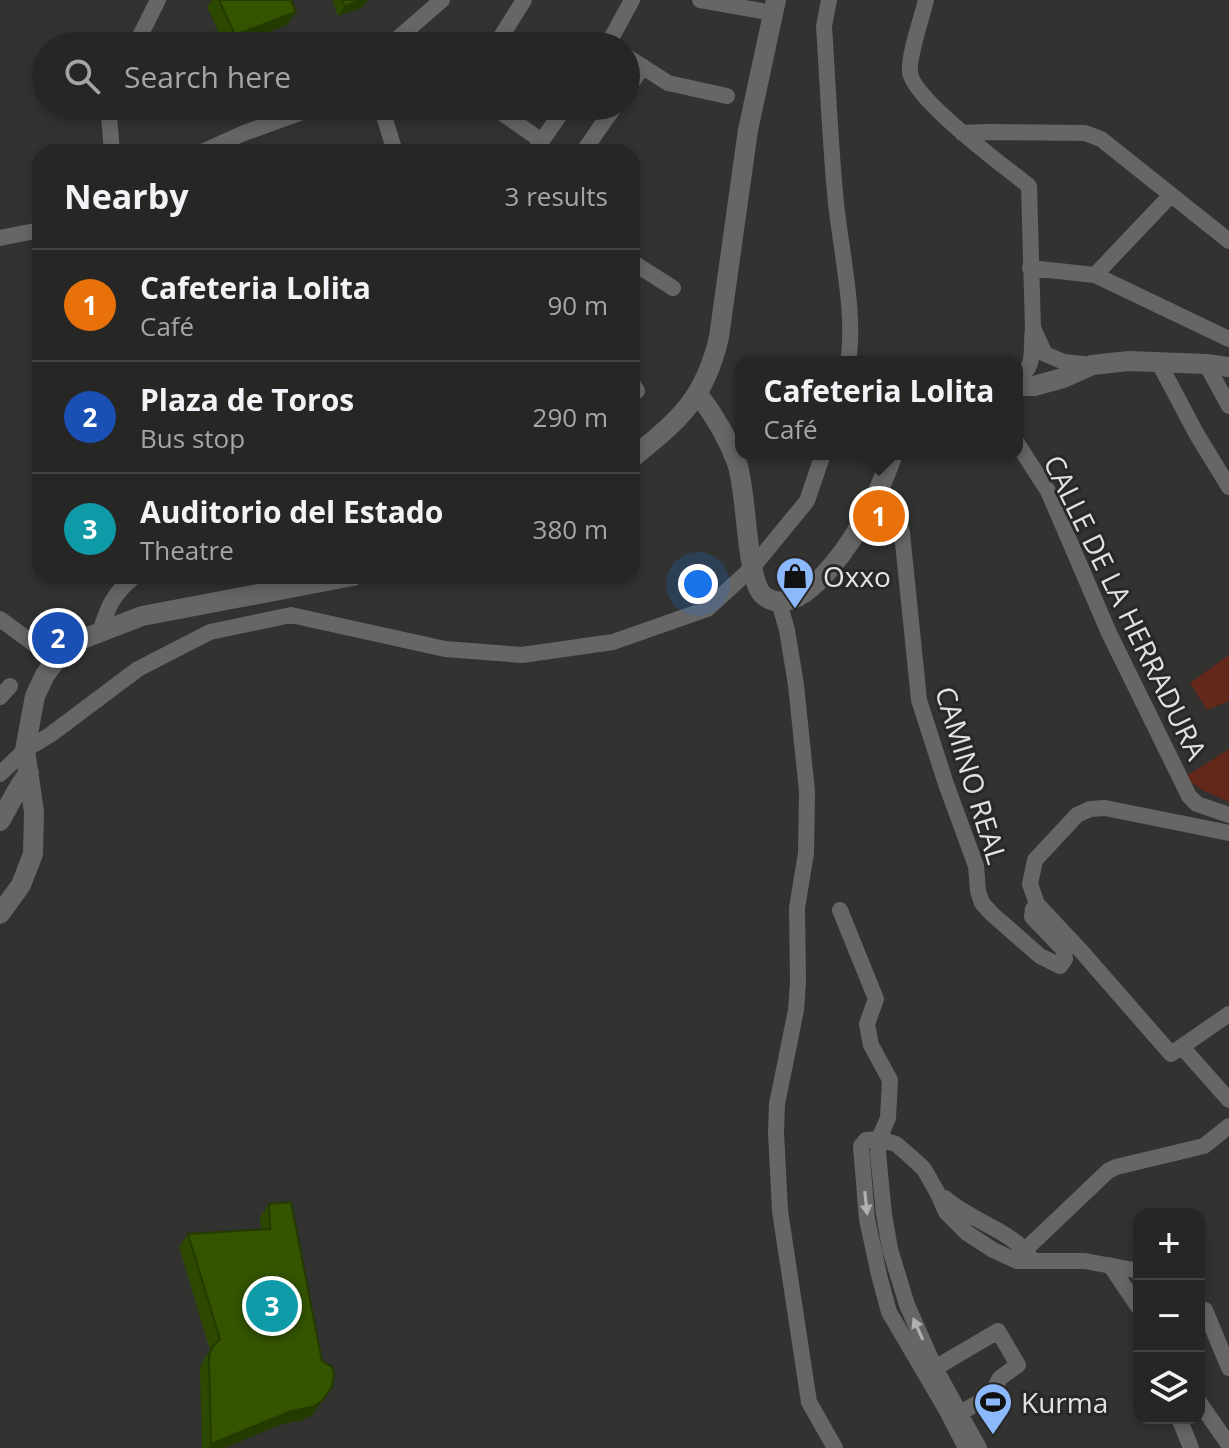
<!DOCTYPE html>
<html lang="en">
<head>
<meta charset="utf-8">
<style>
	:root { --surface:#262624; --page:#2e2e2c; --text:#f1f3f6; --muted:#a4a5a6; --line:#424341; --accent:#8cb9fc }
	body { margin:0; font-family:"Open Sans",sans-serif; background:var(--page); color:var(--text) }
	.controls { position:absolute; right:24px; bottom:24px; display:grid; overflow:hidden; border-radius:16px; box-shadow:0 4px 12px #0003 }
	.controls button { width:72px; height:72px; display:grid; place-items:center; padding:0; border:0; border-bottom:2px solid var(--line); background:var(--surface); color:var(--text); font:40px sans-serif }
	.you { position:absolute; left:698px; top:584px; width:28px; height:28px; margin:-20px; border:6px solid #fff; border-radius:50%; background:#1a73e8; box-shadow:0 0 0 12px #1a73e833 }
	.badge { display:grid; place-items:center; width:52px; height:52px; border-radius:50%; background:var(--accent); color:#fff; font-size:26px; font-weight:700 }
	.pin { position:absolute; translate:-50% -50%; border:4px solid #fff; box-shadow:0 2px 8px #0006 }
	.popup { position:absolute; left:735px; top:356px; width:288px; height:104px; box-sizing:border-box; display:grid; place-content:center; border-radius:16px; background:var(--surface); filter:drop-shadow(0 2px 6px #0005); font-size:26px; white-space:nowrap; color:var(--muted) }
	.popup b { font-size:30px; color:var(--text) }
	.popup::after { content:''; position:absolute; left:50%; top:100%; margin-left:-16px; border:16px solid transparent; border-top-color:var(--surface) }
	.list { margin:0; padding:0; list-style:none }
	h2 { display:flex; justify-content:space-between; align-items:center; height:104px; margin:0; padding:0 32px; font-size:34px }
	h2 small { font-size:26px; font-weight:400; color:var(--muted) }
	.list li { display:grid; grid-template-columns:52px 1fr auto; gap:24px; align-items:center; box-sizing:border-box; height:112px; padding:0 32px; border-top:2px solid var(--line) }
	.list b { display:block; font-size:30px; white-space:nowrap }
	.list p { margin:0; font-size:26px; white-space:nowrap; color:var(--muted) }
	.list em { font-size:26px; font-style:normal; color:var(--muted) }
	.icon { flex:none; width:44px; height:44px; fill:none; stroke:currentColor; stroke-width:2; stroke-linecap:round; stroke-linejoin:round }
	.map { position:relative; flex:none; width:1229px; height:1448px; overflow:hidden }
	.search { position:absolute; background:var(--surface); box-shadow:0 4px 12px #0003; left:32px; top:32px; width:608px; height:88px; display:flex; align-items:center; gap:20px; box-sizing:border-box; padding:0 28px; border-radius:44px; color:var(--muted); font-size:30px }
	.panel { position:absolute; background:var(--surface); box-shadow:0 4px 12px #0003; left:32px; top:144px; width:608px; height:440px; border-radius:24px }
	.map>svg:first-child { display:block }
</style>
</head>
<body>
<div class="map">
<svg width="1229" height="1448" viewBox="0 0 1229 1448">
	<rect width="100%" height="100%" fill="#323230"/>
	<path fill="#63281a" d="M1229 655V701L1207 710 1190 683Z
		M1229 749V802L1202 790 1185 777Z"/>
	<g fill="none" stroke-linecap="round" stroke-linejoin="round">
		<path stroke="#676665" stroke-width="16" d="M700 0 773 13
			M829 0 824 26C828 85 830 144 836 203 841 251 856 316 848 362
			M926 0C922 17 908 57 910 72 912 98 1006 168 1029 186L1033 329C1030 348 1037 368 1017 378
			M135 46 158 0
			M389 46 442 0
			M495 46 524 0
			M607 46 632 0
			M626 56 668 83 727 96
			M626 90 643 67
			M112 106 109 116 112 152
			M381 106 395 152
			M492 106 542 141
			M962 133 986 132 1085 133 1101 139 1229 241
			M202 152 244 133 319 106
			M534 152 566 106
			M583 152 615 106
			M0 238 40 230
			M632 262 673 288
			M1030 268 1095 275 1229 339
			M1095 275 1171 195
			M1034 330 1045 354 1064 362 1092 365
			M1159 363 1196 433 1229 487
			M1206 364 1229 406
			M632 383 637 391
			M1017 443 1048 491 1109 633 1189 796 1197 804 1229 815
			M877 492 898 519 902 533 919 700 946 784 976 866 978 891 982 903 992 914 1040 956 1060 966 1065 959 1063 949 1032 917 1033 909 1037 904
			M779 602 787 630 796 685 807 791 806 853 797 908 798 982 796 1010 777 1104 776 1132 780 1211 809 1402 835 1448
			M0 619 56 660
			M100 632C108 606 113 594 135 576
			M0 697 10 686
			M0 774 25 750 50 735 138 669 210 632 291 615 445 649 522 655 613 642 707 609 752 568 807 501 823 454
			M1229 833 1105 808 1090 809 1077 815 1035 860 1030 884 1037 904 1082 952 1171 1054 1229 1014
			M840 910 876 999 867 1024 871 1045 890 1080 888 1118 879 1139 878 1153 884 1214 890 1249 907 1305 935 1368 979 1448
			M1182 1047 1229 1100
			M945 1198C970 1221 1010 1229 1030 1257
			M1017 1261 1025 1250 1108 1171 1116 1167 1204 1146 1229 1126
			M1110 1265 1139 1308
			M1205 1310 1229 1368
			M935 1368 998 1331 1018 1365 1000 1378 990 1396 960 1413
			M1199 1402 1229 1445
			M1179 1418 1191 1448
			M966 1448 947 1411 889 1312 879 1275 867 1219 861 1146 866 1140 879 1139 896 1144 911 1157 924 1169 937 1192 946 1212 967 1233 993 1250 1017 1261H1085L1139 1271"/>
		<path stroke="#676665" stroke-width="20" d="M1017 386H1034L1063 378 1092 365 1129 361 1206 364 1229 367
			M698 394C714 415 728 438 737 463 747 491 746 577 762 594 797 627 849 545 863 521 875 500 885 476 893 454
			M632 458C679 420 705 399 719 337L748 130 776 0
			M0 821C10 805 17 787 29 773
			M0 914 21 885 33 854 34 812 25 750 35 696 45 675 56 660 80 640 142 616 353 576"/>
	</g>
	<path fill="#2d4800" d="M212 0H291L287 25 232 46H225L207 7Z
		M332 0H368L363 7 338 16Z
		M269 1204 313 1414 303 1420 282 1424 224 1448H202L200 1368 204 1359 210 1350 179 1247 188 1234 261 1230 260 1217Z"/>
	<path fill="#243b00" d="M362 0H368L363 7 338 16 345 6Z
		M296 12 287 25 232 46H228L235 35Z
		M332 1387 313 1414 303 1420 282 1424 224 1448H209L211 1444Z"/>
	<path fill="#345400" stroke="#243b00" stroke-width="2" d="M219 0H291L296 12 235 35Z
		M342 0H362L345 6Z
		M291 1202 322 1361 332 1367 334 1373 332 1387 322 1401 312 1407 291 1411 211 1444 209 1355 213 1346 220 1339 188 1234 270 1229 269 1204Z"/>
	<defs><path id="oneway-solid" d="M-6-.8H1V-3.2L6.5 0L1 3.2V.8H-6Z" transform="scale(2)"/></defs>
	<g fill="#b1b0af">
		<use href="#oneway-solid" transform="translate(866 1203) rotate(84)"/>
		<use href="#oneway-solid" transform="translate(918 1329) rotate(-114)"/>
	</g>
	<defs>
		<g id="shop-pin" transform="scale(2)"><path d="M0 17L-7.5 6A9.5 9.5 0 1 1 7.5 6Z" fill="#8cb9fc" stroke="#282826"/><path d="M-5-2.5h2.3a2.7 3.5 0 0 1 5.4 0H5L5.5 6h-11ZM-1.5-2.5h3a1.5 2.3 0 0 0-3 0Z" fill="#111"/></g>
		<g id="stadium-pin" transform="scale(2)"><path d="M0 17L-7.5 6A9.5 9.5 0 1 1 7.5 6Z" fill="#8cb9fc" stroke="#282826"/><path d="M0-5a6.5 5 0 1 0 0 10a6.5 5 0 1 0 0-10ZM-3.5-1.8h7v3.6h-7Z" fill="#111"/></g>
	</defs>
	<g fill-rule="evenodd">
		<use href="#shop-pin" x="795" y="576"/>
		<use href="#stadium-pin" x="993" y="1402"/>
	</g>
	<g text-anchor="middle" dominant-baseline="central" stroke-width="6" stroke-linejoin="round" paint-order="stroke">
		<g font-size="28" fill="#e2e2e0" stroke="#282826" text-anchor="start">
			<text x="823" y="576">Oxxo</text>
			<text x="1021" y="1402">Kurma</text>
		</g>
		<g font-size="28" fill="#e2e2e0" stroke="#282826">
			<text transform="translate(1126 607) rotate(64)">CALLE DE LA HERRADURA</text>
			<text transform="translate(972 775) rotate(73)">CAMINO REAL</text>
		</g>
	</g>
</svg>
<div class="controls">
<button>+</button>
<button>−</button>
<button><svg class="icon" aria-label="layers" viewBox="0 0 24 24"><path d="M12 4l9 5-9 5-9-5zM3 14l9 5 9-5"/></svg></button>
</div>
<div class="you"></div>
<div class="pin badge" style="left:879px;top:516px;background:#e8710a">1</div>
<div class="popup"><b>Cafeteria Lolita</b>Café</div>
<div class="pin badge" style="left:58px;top:638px;background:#1a4fb4">2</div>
<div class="pin badge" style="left:272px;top:1306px;background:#0f9aa8">3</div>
<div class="search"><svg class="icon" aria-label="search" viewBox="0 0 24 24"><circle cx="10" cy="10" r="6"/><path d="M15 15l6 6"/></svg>Search here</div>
<section class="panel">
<h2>Nearby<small>3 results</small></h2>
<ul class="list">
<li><span class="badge" style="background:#e8710a">1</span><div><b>Cafeteria Lolita</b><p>Café</p></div><em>90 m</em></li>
<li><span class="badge" style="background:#1a4fb4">2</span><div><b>Plaza de Toros</b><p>Bus stop</p></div><em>290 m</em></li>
<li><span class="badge" style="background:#0f9aa8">3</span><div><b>Auditorio del Estado</b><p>Theatre</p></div><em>380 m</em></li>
</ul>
</section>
</div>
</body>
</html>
